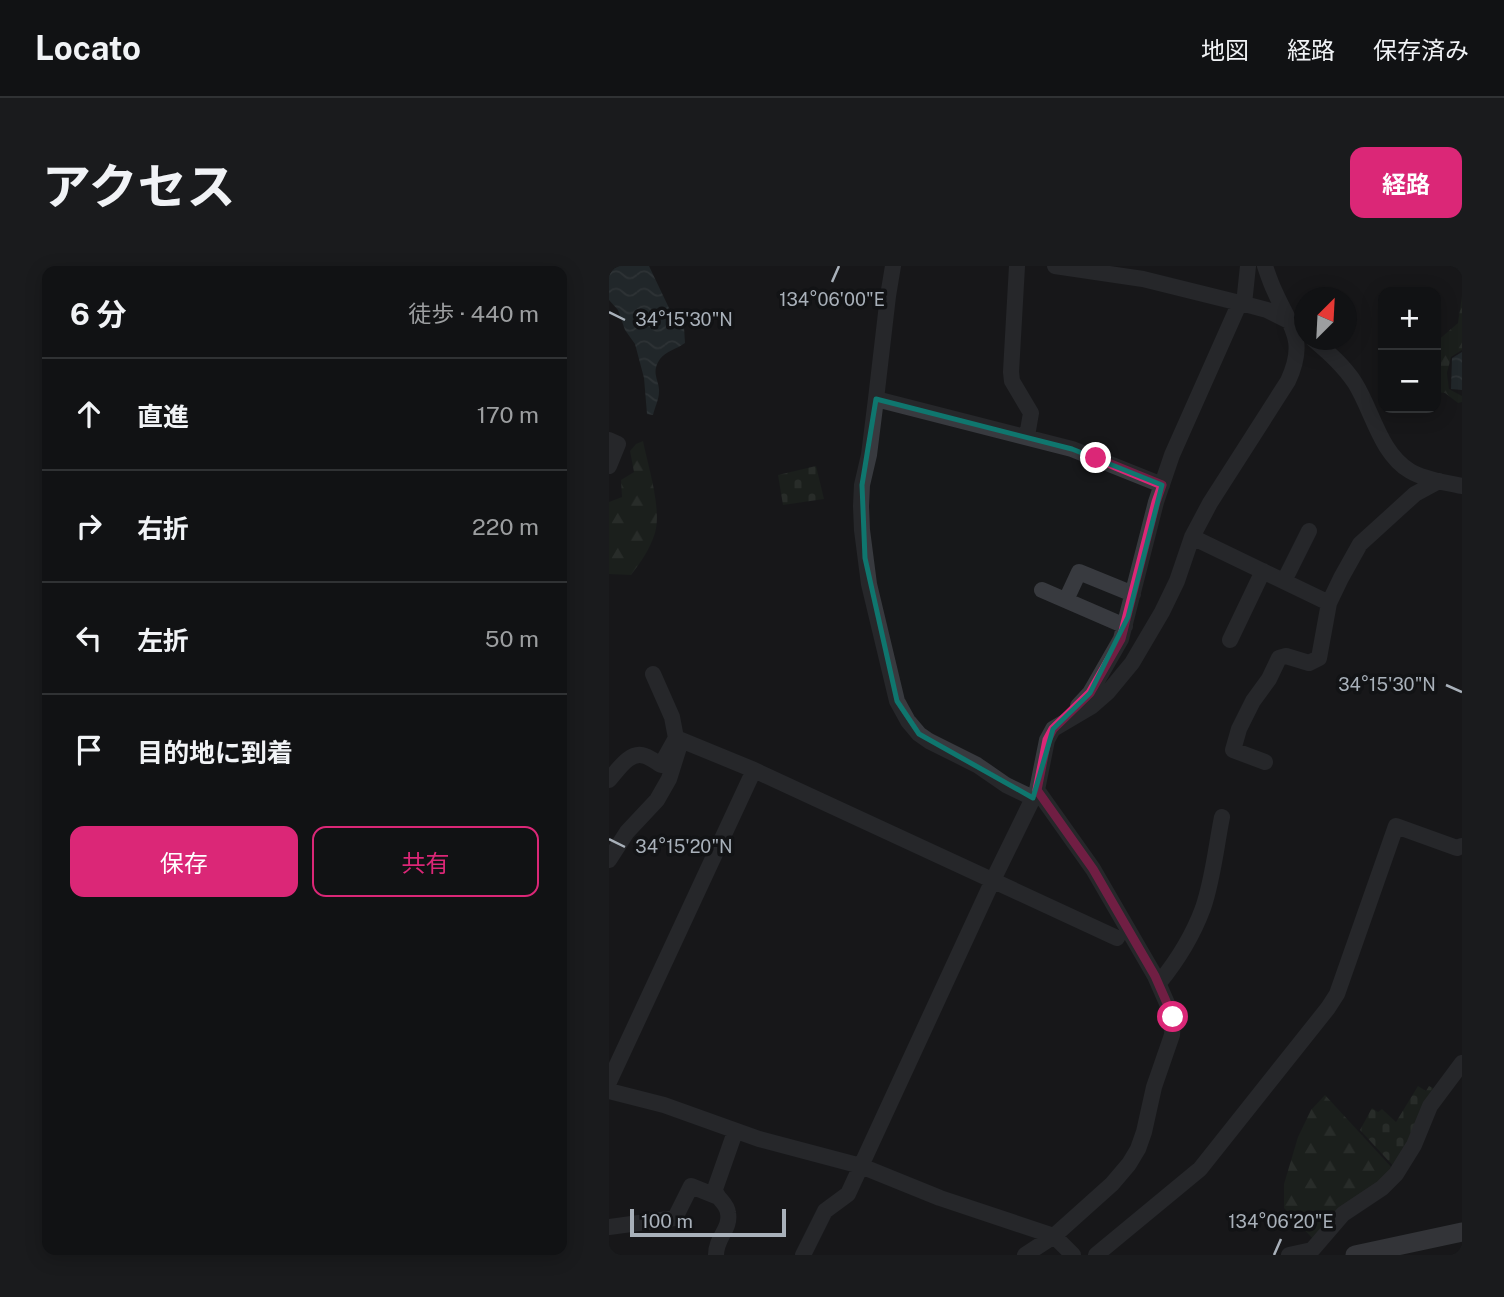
<!DOCTYPE html>
<html lang="ja">
<head>
<meta charset="utf-8">
<style>
	:root { --surface:#111214; --page:#1a1b1d; --text:#f1f3f6; --muted:#9c9ea0; --line:#303234; --accent:#db2777 }
	body { margin:0; font-family:"Public Sans","Noto Sans JP",sans-serif; background:var(--page); color:var(--text) }
	.controls { position:absolute; right:21px; top:21px; display:grid; overflow:hidden; border-radius:14px; box-shadow:0 4px 18px #0003 }
	.controls button { width:63px; height:63px; display:grid; place-items:center; padding:0; border:0; border-bottom:2px solid var(--line); background:var(--surface); color:var(--text); font:35px sans-serif }
	.compass { position:absolute; left:685px; top:21px; width:63px; height:63px; border-radius:50%; background:var(--surface); box-shadow:0 4px 18px #0003; rotate:24deg }
	.scale { position:absolute; left:21px; bottom:18px; width:156px; box-sizing:border-box; padding-left:7px; border:4px solid #a9b1ba; border-top:0; font-size:19px; line-height:24px; white-space:nowrap; color:#a9b1ba; -webkit-text-stroke:5px #121315; paint-order:stroke }
	.stop { position:absolute; width:21px; height:21px; margin:-16px; border:5px solid #db2777; border-radius:50%; background:#fff }
	.stop.end { background:#db2777; border-color:#fff; box-shadow:0 2px 7px #0008 }
	.list { margin:0; padding:0; list-style:none }
	h2 { display:flex; justify-content:space-between; align-items:center; height:91px; margin:0; padding:0 28px; font-size:30px }
	h2 small { font-size:23px; font-weight:400; color:var(--muted) }
	.list li { display:grid; grid-template-columns:46px 1fr auto; gap:21px; align-items:center; box-sizing:border-box; height:112px; padding:0 28px; border-top:2px solid var(--line) }
	.list b { display:block; font-size:26px; white-space:nowrap }
	.list em { font-size:23px; font-style:normal; color:var(--muted) }
	.actions { display:flex; gap:14px; padding:21px 28px }
	.actions a { flex:1; padding:16px 0; border:2px solid var(--accent); border-radius:14px; text-align:center; font-size:24px; color:var(--accent) }
	.actions .main { background:var(--accent); color:#fff }
	.icon { flex:none; width:38px; height:38px; fill:none; stroke:currentColor; stroke-width:2; stroke-linecap:round; stroke-linejoin:round }
	.map { position:relative; flex:none; width:853px; height:989px; overflow:hidden; border-radius:14px }
	header { display:flex; align-items:center; gap:42px; box-sizing:border-box; height:98px; padding:0 35px; background:var(--surface); border-bottom:2px solid var(--line) }
	header strong { font-size:33px }
	nav { display:flex; gap:38px; margin-inline-start:auto; font-size:24px }
	.intro { display:flex; align-items:center; justify-content:space-between; box-sizing:border-box; height:168px; padding:0 42px }
	h1 { margin:0; font-size:49px }
	.button { padding:18px 32px; border-radius:14px; background:var(--accent); color:#fff; font-size:24px; font-weight:700 }
	main { display:flex; gap:42px; padding:0 42px }
	aside { flex:1; background:var(--surface); border-radius:14px; box-shadow:0 4px 18px #0003 }
	.map>svg:first-child { display:block }
</style>
</head>
<body>
<header>
<strong>Locato</strong>
<nav><a>地図</a><a>経路</a><a>保存済み</a></nav>
</header>
<div class="intro"><h1>アクセス</h1><a class="button">経路</a></div>
<main>
<aside>
<h2>6 分<small>徒歩 · 440 m</small></h2>
<ul class="list">
<li><svg class="icon" aria-label="ahead" viewBox="0 0 24 24"><path d="M12 20V5M6 11l6-6 6 6"/></svg><div><b>直進</b></div><em>170 m</em></li>
<li><svg class="icon" aria-label="right" viewBox="0 0 24 24"><path d="M7 20v-9h11M14 6l5 5-5 5"/></svg><div><b>右折</b></div><em>220 m</em></li>
<li><svg class="icon" aria-label="left" viewBox="0 0 24 24"><path d="M17 20v-9H6M10 6l-5 5 5 5"/></svg><div><b>左折</b></div><em>50 m</em></li>
<li><svg class="icon" aria-label="arrive" viewBox="0 0 24 24"><path d="M6 21V4h12l-3 4 3 4H6"/></svg><div><b>目的地に到着</b></div></li>
</ul>
<div class="actions"><a class="main">保存</a><a>共有</a></div>
</aside>
<div class="map">
<svg width="853" height="989" viewBox="0 0 853 989">
	<defs>
		<pattern id="forest-firs" width="22" height="20" patternUnits="userSpaceOnUse" patternTransform="scale(1.75)"><rect width="22" height="20" fill="#1f281f"/><path d="M5 1l3.5 6h-7zM16 11l3.5 6h-7z" fill="#3d453d"/></pattern>
		<pattern id="cemetery-stones" width="16" height="16" patternUnits="userSpaceOnUse" patternTransform="scale(1.75)"><rect width="16" height="16" fill="#1f281f"/><path d="M2 7V4a2 2 0 0 1 4 0v3zM10 15v-3a2 2 0 0 1 4 0v3z" fill="#3d453d"/></pattern>
		<pattern id="water-waves" width="16" height="10" patternUnits="userSpaceOnUse" patternTransform="scale(1.75)"><rect width="16" height="10" fill="#2d3a3e"/><path d="M0 5q4-4 8 0t8 0" fill="none" stroke="#495458"/></pattern>
	</defs>
	<rect width="100%" height="100%" fill="#17181a"/>
	<path fill="url(#forest-firs)" d="M853 30V84L842 91 838 107 840 123 853 130V136L849 137 836 127 827 126V76L849 57Z
		M34 175C39 200 53 243 46 267 41 283 32 296 22 309L0 308V236L13 231 12 214 25 206 21 185 27 178Z
		M716 829 785 904 706 975 675 942V918L689 871 702 844Z"/>
	<path fill="url(#cemetery-stones)" d="M207 200 215 233 174 239 169 209Z
		M809 820 817 825 820 820 827 824 787 903 751 864 763 842 769 846 773 843 787 856Z"/>
	<path fill="url(#water-waves)" d="M0 0H40L60 42 75 61 76 77C68 83 57 85 51 93 41 107 51 115 50 126 50 133 46 141 44 149L38 148 35 112 26 78 16 64 9 44 0 34Z
		M853 86V124L842 123 843 92Z"/>
	<g fill="none" stroke-linecap="round" stroke-linejoin="round">
		<path stroke="#383a3f" stroke-width="16" d="M284 0 279 30 267 133 260 189 253 219 252 240 253 264 260 318 288 435 299 455 310 468 320 475 368 499 397 519 424 532
			M408 0 402 106 403 115 422 147 418 170
			M446 0 534 13 643 40 658 44 684 57
			M635 38 639 0
			M705 74C720 87 735 100 746 117 764 146 771 187 801 205 816 214 836 216 853 220
			M267 133 463 183 553 219
			M0 174 9 178 0 200
			M583 271 720 337
			M675 315 700 265
			M433 324 516 360
			M457 334 470 306 524 328
			M621 374 654 305
			M469 440 481 427 512 373 547 236 563 189 631 36
			M67 472 145 504 508 672
			M656 496 624 484 630 463 644 435 660 413 670 392 677 390 700 397 710 392 720 337 732 312 751 278 806 228 830 215
			M0 514C9 504 21 484 36 490 42 492 47 496 52 499L67 472 63 451 44 408
			M0 594 18 566 48 534 60 513 71 478
			M550 717C568 695 584 669 594 642 604 613 607 581 613 551
			M0 816 145 504
			M0 825 55 839 150 873 252 900 331 932 445 970 464 989
			M0 961 66 952 82 920 107 930
			M107 989C107 971 122 963 119 947 118 936 107 933 106 923L126 866
			M194 989 216 945 239 928 384 614 428 524
			M416 989 445 970 503 918 520 898 529 883 535 866 545 821 563 769 564 751 546 710 484 603 428 524 438 474 444 463 483 440 499 426 523 397 553 346 568 315 583 271 601 237 679 115C698 74 682 62 666 26 662 18 659 9 656 0
			M487 989 591 903 719 742 728 728 787 560 848 582 853 580
			M680 989 703 984 734 948 773 922 787 908 805 879 821 840 853 797"/>
		<path stroke="#54585e" stroke-width="19" d="M746 989 853 966"/>
	</g>
	<g fill="none" stroke-linecap="round" stroke-linejoin="round">
		<path stroke="#db2777" stroke-width="9" d="M487 192 553 219 547 236 512 373 481 427 444 463 438 474 428 524 484 603 546 710 564 751"/>
	</g>
	<path d="M0 0H853V989H0ZM267 133 463 183 553 219 519 351 481 427 444 463 424 532 310 468 288 435 256 292 253 219Z" fill="#17181a" fill-opacity=".55" fill-rule="evenodd"/>
	<path fill="none" stroke="#0f766e" stroke-width="5" stroke-linejoin="round" d="M267 133 463 183 553 219 519 351 481 427 444 463 424 532 310 468 288 435 256 292 253 219Z"/>
	<path fill="none" stroke="#a9b1ba" stroke-width="2.5" d="M223 16 230 0M0 46 16 54M837 419 853 426M0 573 16 581M665 989 672 973"/>
	<g font-size="18" text-anchor="middle" fill="#a9b1ba" stroke="#121315" stroke-width="7" stroke-linejoin="round" paint-order="stroke">
		<text x="223" y="40">134°06'00"E</text>
		<text x="75" y="60">34°15'30"N</text>
		<text x="778" y="425">34°15'30"N</text>
		<text x="75" y="587">34°15'20"N</text>
		<text x="672" y="962">134°06'20"E</text>
	</g>
</svg>
<div class="controls">
<button>+</button>
<button>−</button>
</div>
<svg class="compass" viewBox="-18 -18 36 36"><path d="M0-13l5 13h-10z" fill="#e53935"/><path d="M0 13l5-13h-10z" fill="#9c9ea0"/></svg>
<div class="scale">100 m</div>
<div class="stop" style="left:564px;top:751px"></div>
<div class="stop end" style="left:487px;top:192px"></div>
</div>
</main>
</body>
</html>
